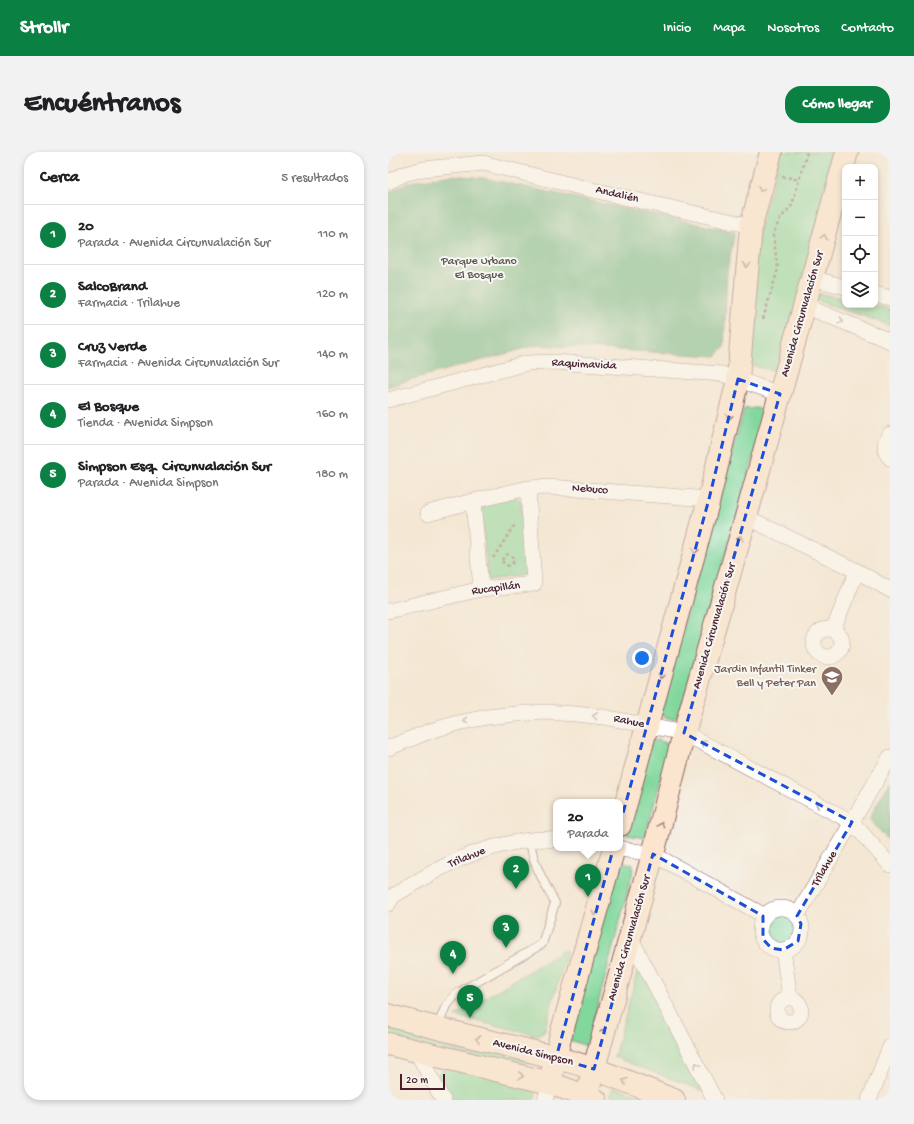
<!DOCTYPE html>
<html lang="es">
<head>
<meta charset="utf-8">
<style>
	:root { --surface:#fff; --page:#f2f2f2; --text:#202124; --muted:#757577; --line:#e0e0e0; --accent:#0b8043 }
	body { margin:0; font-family:"Gochi Hand",sans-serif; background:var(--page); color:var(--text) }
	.controls { position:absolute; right:12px; top:12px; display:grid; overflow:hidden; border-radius:8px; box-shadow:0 2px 6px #0003 }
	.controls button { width:36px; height:36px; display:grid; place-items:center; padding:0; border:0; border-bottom:1px solid var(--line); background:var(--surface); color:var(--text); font:20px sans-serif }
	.scale { position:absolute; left:12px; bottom:10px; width:45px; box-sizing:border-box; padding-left:4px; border:2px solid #4a1f2b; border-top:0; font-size:11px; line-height:14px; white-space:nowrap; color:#4a1f2b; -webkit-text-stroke:3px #f6f6f2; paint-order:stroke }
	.you { position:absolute; left:254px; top:506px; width:14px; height:14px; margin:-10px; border:3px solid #fff; border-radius:50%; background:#1a73e8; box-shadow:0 0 0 6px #1a73e833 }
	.badge { display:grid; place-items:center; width:26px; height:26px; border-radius:50%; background:var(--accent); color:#fff; font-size:13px; font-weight:700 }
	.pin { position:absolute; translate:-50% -33px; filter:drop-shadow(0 1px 2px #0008) }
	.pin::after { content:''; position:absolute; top:21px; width:14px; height:12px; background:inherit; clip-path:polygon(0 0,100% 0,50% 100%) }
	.popup { position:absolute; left:165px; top:647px; width:70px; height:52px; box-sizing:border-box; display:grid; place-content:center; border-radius:8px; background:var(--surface); filter:drop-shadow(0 1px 3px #0005); font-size:13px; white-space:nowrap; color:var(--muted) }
	.popup b { font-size:15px; color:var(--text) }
	.popup::after { content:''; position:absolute; left:50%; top:100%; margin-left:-8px; border:8px solid transparent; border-top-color:var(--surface) }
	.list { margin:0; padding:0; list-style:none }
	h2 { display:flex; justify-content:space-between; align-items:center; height:52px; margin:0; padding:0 16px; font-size:17px }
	h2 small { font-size:13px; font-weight:400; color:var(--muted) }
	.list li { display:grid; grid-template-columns:26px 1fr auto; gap:12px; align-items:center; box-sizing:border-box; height:60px; padding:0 16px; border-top:1px solid var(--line) }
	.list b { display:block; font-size:15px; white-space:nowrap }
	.list p { margin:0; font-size:13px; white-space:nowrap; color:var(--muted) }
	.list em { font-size:13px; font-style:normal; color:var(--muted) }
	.icon { flex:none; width:22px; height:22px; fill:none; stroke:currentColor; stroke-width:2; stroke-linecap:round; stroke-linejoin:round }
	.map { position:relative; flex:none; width:502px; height:948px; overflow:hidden; border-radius:16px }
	header { display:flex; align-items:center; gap:24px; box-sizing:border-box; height:56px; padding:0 20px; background:var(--accent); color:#fff }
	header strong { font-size:19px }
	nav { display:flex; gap:22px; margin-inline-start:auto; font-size:14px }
	.intro { display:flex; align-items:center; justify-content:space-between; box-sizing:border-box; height:96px; padding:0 24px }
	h1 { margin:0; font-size:28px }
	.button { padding:10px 18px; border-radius:16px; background:var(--accent); color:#fff; font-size:14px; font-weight:700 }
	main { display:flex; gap:24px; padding:0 24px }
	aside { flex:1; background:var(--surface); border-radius:16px; box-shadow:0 2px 6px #0003 }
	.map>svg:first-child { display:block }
</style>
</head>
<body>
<header>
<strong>Strollr</strong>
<nav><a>Inicio</a><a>Mapa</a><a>Nosotros</a><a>Contacto</a></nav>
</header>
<div class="intro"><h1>Encuéntranos</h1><a class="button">Cómo llegar</a></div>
<main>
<aside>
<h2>Cerca<small>5 resultados</small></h2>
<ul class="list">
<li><span class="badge">1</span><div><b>20</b><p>Parada · Avenida Circunvalación Sur</p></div><em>110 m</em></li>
<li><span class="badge">2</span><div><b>SalcoBrand</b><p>Farmacia · Trilahue</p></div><em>120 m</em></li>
<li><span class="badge">3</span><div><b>Cruz Verde</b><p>Farmacia · Avenida Circunvalación Sur</p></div><em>140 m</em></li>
<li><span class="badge">4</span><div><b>El Bosque</b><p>Tienda · Avenida Simpson</p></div><em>160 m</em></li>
<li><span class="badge">5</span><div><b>Simpson Esq. Circunvalación Sur</b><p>Parada · Avenida Simpson</p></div><em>180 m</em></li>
</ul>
</aside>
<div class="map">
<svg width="502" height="948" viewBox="0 0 502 948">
	<rect width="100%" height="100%" fill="#f6f6f2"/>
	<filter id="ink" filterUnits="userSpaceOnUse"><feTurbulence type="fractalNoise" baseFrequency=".025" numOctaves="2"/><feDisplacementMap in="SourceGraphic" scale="8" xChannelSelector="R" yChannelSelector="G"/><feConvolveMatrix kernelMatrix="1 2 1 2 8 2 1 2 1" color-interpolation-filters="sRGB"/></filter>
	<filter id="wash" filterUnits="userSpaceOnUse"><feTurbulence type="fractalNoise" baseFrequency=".012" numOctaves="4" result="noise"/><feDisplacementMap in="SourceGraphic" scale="16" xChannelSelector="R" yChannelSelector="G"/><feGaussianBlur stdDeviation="0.9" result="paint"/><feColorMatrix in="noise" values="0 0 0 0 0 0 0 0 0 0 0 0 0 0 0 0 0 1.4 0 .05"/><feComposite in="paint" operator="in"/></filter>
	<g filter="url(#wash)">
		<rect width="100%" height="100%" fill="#f4e7d4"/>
		<path fill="#82d89c" stroke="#667c64" d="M393 0H449L389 219 357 212 371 78Z
			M429 141 457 147V153H483L502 157V174L490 169 427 148Z
			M370 256 377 265 291 563 285 567 276 565 272 559 356 257Z
			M126 345 133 349 137 423 100 428 93 358 99 350Z
			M269 588 278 591 281 597 257 686 239 683 263 591Z
			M230 708 245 713 244 723 199 894 176 886Z
			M376 779a17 17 0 1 1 34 0a17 17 0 1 1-34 0Z
			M176 798 179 799 156 879 149 883 67 864Z
			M251 814 321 941 226 905Z
			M0 872 141 906 139 912 118 907 103 909 0 886Z
			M61 912 139 931 148 942 146 948H61L48 924Z
			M225 935 269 948H235L222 943Z"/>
		<path fill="#69b884" stroke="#5a6c58" d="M64 23 96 26 347 80 339 119 336 196 328 204 149 193 14 230 0 235V41L21 30Z
			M502 629V690L481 667Z"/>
	</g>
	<g filter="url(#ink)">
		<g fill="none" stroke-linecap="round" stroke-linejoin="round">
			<g stroke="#866566" stroke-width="10">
				<path id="lane" d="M49 876 57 856 68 842 154 792 167 751C156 730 144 711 142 687"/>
			</g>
			<g stroke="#866566" stroke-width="16">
				<path id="street" d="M0 30 16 22 36 17 95 11 200 37 363 74
					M424 126 457 135
					M487 142 502 146
					M417 154 502 189
					M0 248 139 211 167 210 334 222 392 242
					M502 282C496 289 495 299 502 306
					M40 361 85 349
					M358 365 469 419 502 438
					M93 437 85 349 140 336 161 335 321 347
					M0 459 93 437 146 432 140 336
					M426 491a14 14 0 1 1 28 0a14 14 0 1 1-28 0Z
					M445 478 469 419
					M0 596 42 579 70 571 99 565 128 562 157 560 187 562 216 565 296 581 464 670 409 764
					M502 605 464 670 502 713
					M227 696 265 702 377 764
					M0 752 5 744C24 733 42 721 61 712 89 698 137 684 168 688
					M372 777a21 21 0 1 1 42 0a21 21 0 1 1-42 0Z
					M242 785 327 948
					M395 798 402 846
					M389 858a12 12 0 1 1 24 0a12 12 0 1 1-24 0Z
					M28 899 55 948
					M157 948 162 931
					M481 948 502 895"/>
			</g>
			<g stroke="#866566" stroke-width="24">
				<path id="secondary" d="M232 673 321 347 350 227 363 74 383 0
					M0 863C56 879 112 891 169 906 209 916 247 933 286 948
					M0 892 162 931 208 948
					M162 931 172 886 226 696
					M198 945 265 702 296 581 358 365 459 0"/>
			</g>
			<path stroke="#866566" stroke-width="2.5" stroke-dasharray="3 3" stroke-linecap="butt" d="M394 24 411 28
				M375 167 390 117 385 83 392 67 404 53 419 0
				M114.5 408a5.5 5.5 0 1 1 11 0a5.5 5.5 0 1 1-11 0Z
				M105 406 128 371"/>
			<use href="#lane" stroke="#fff" stroke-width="8"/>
			<use href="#street" stroke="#fff" stroke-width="15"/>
			<use href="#secondary" stroke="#fce5cf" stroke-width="22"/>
		</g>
		<defs><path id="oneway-chevron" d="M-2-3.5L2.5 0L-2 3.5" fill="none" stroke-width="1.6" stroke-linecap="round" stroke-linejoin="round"/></defs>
		<g stroke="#a3827d">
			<use href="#oneway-chevron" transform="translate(373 37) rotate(106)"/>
			<use href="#oneway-chevron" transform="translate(436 85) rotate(-75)"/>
			<use href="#oneway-chevron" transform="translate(359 113) rotate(95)"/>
			<use href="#oneway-chevron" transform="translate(341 265) rotate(104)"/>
			<use href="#oneway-chevron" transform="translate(352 386) rotate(-74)"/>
			<use href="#oneway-chevron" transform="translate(307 399) rotate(105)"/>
			<use href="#oneway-chevron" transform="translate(273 524) rotate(105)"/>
			<use href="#oneway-chevron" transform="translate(273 673) rotate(-76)"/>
			<use href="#oneway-chevron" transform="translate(207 761) rotate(106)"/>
			<use href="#oneway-chevron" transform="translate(216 879) rotate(-74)"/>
			<use href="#oneway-chevron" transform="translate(90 887) rotate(-166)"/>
			<use href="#oneway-chevron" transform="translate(133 924) rotate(13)"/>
			<use href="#oneway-chevron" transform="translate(237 929) rotate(-159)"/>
		</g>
		<g stroke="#ae9aa0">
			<use href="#oneway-chevron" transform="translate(453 169) rotate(22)"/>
			<use href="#oneway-chevron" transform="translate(207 564) rotate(-173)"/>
			<use href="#oneway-chevron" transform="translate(78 569) rotate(169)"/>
			<use href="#oneway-chevron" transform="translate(315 591) rotate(-152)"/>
			<use href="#oneway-chevron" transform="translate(430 652) rotate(-152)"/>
			<use href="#oneway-chevron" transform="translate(309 913) rotate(-118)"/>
		</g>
	</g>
	<path d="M0 0H502V948H0ZM350 227 392 242 296 581 464 670 409 764 413 772 410 789 395 798 383 796 375 787V764L265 702 206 917 168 906 321 347Z" fill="#f4e7d4" fill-opacity=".55" fill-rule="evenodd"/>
	<path fill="none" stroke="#1d4ed8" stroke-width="3" stroke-dasharray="8 5" stroke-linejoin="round" d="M350 227 392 242 296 581 464 670 409 764 413 772 410 789 395 798 383 796 375 787V764L265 702 206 917 168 906 321 347Z"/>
	<defs>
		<g id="school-pin" transform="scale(1.15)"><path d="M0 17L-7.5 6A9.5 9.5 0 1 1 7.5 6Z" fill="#8d6e63" stroke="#f6f6f2"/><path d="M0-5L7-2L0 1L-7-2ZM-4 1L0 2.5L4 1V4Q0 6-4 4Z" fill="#fff"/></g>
	</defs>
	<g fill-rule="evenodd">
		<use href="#school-pin" x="444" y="525"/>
	</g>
	<g text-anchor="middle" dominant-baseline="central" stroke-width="4" stroke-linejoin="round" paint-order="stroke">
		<g font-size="12" fill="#4a1f2b" stroke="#f6f6f2">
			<text transform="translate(229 43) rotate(13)">Andalién</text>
			<text transform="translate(415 162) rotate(-74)">Avenida Circunvalación Sur</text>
			<text transform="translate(196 213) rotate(3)">Raquimavida</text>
			<text transform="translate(202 338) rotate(4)">Nebuco</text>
			<text transform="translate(108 437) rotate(-7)">Rucapillán</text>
			<text transform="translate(327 474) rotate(-74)">Avenida Circunvalación Sur</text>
			<text transform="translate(241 570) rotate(11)">Rahue</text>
			<text transform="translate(79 706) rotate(-22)">Trilahue</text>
			<text transform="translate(437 717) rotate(-60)">Trilahue</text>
			<text transform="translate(242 786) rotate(-74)">Avenida Circunvalación Sur</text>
			<text transform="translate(145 901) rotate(14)">Avenida Simpson</text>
		</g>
		<g font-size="12" fill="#5b564d" stroke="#f6f6f2">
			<text x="91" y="110">Parque Urbano<tspan x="91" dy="14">El Bosque</tspan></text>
		</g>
		<g font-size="12" fill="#785e54" stroke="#f6f6f2" text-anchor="end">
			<text x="428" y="518">Jardin Infantil Tinker<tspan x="428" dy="14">Bell y Peter Pan</tspan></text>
		</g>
	</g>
</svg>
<div class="controls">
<button>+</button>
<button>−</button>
<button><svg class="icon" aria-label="locate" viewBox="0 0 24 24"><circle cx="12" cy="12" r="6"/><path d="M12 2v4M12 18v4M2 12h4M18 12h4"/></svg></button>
<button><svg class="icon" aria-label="layers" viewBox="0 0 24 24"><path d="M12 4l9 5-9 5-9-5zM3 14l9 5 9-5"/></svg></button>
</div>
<div class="scale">20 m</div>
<div class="you"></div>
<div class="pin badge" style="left:200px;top:745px">1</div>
<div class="popup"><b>20</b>Parada</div>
<div class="pin badge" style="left:128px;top:737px">2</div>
<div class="pin badge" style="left:118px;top:796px">3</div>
<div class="pin badge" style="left:65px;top:822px">4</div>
<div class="pin badge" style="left:82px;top:866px">5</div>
</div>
</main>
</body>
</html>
